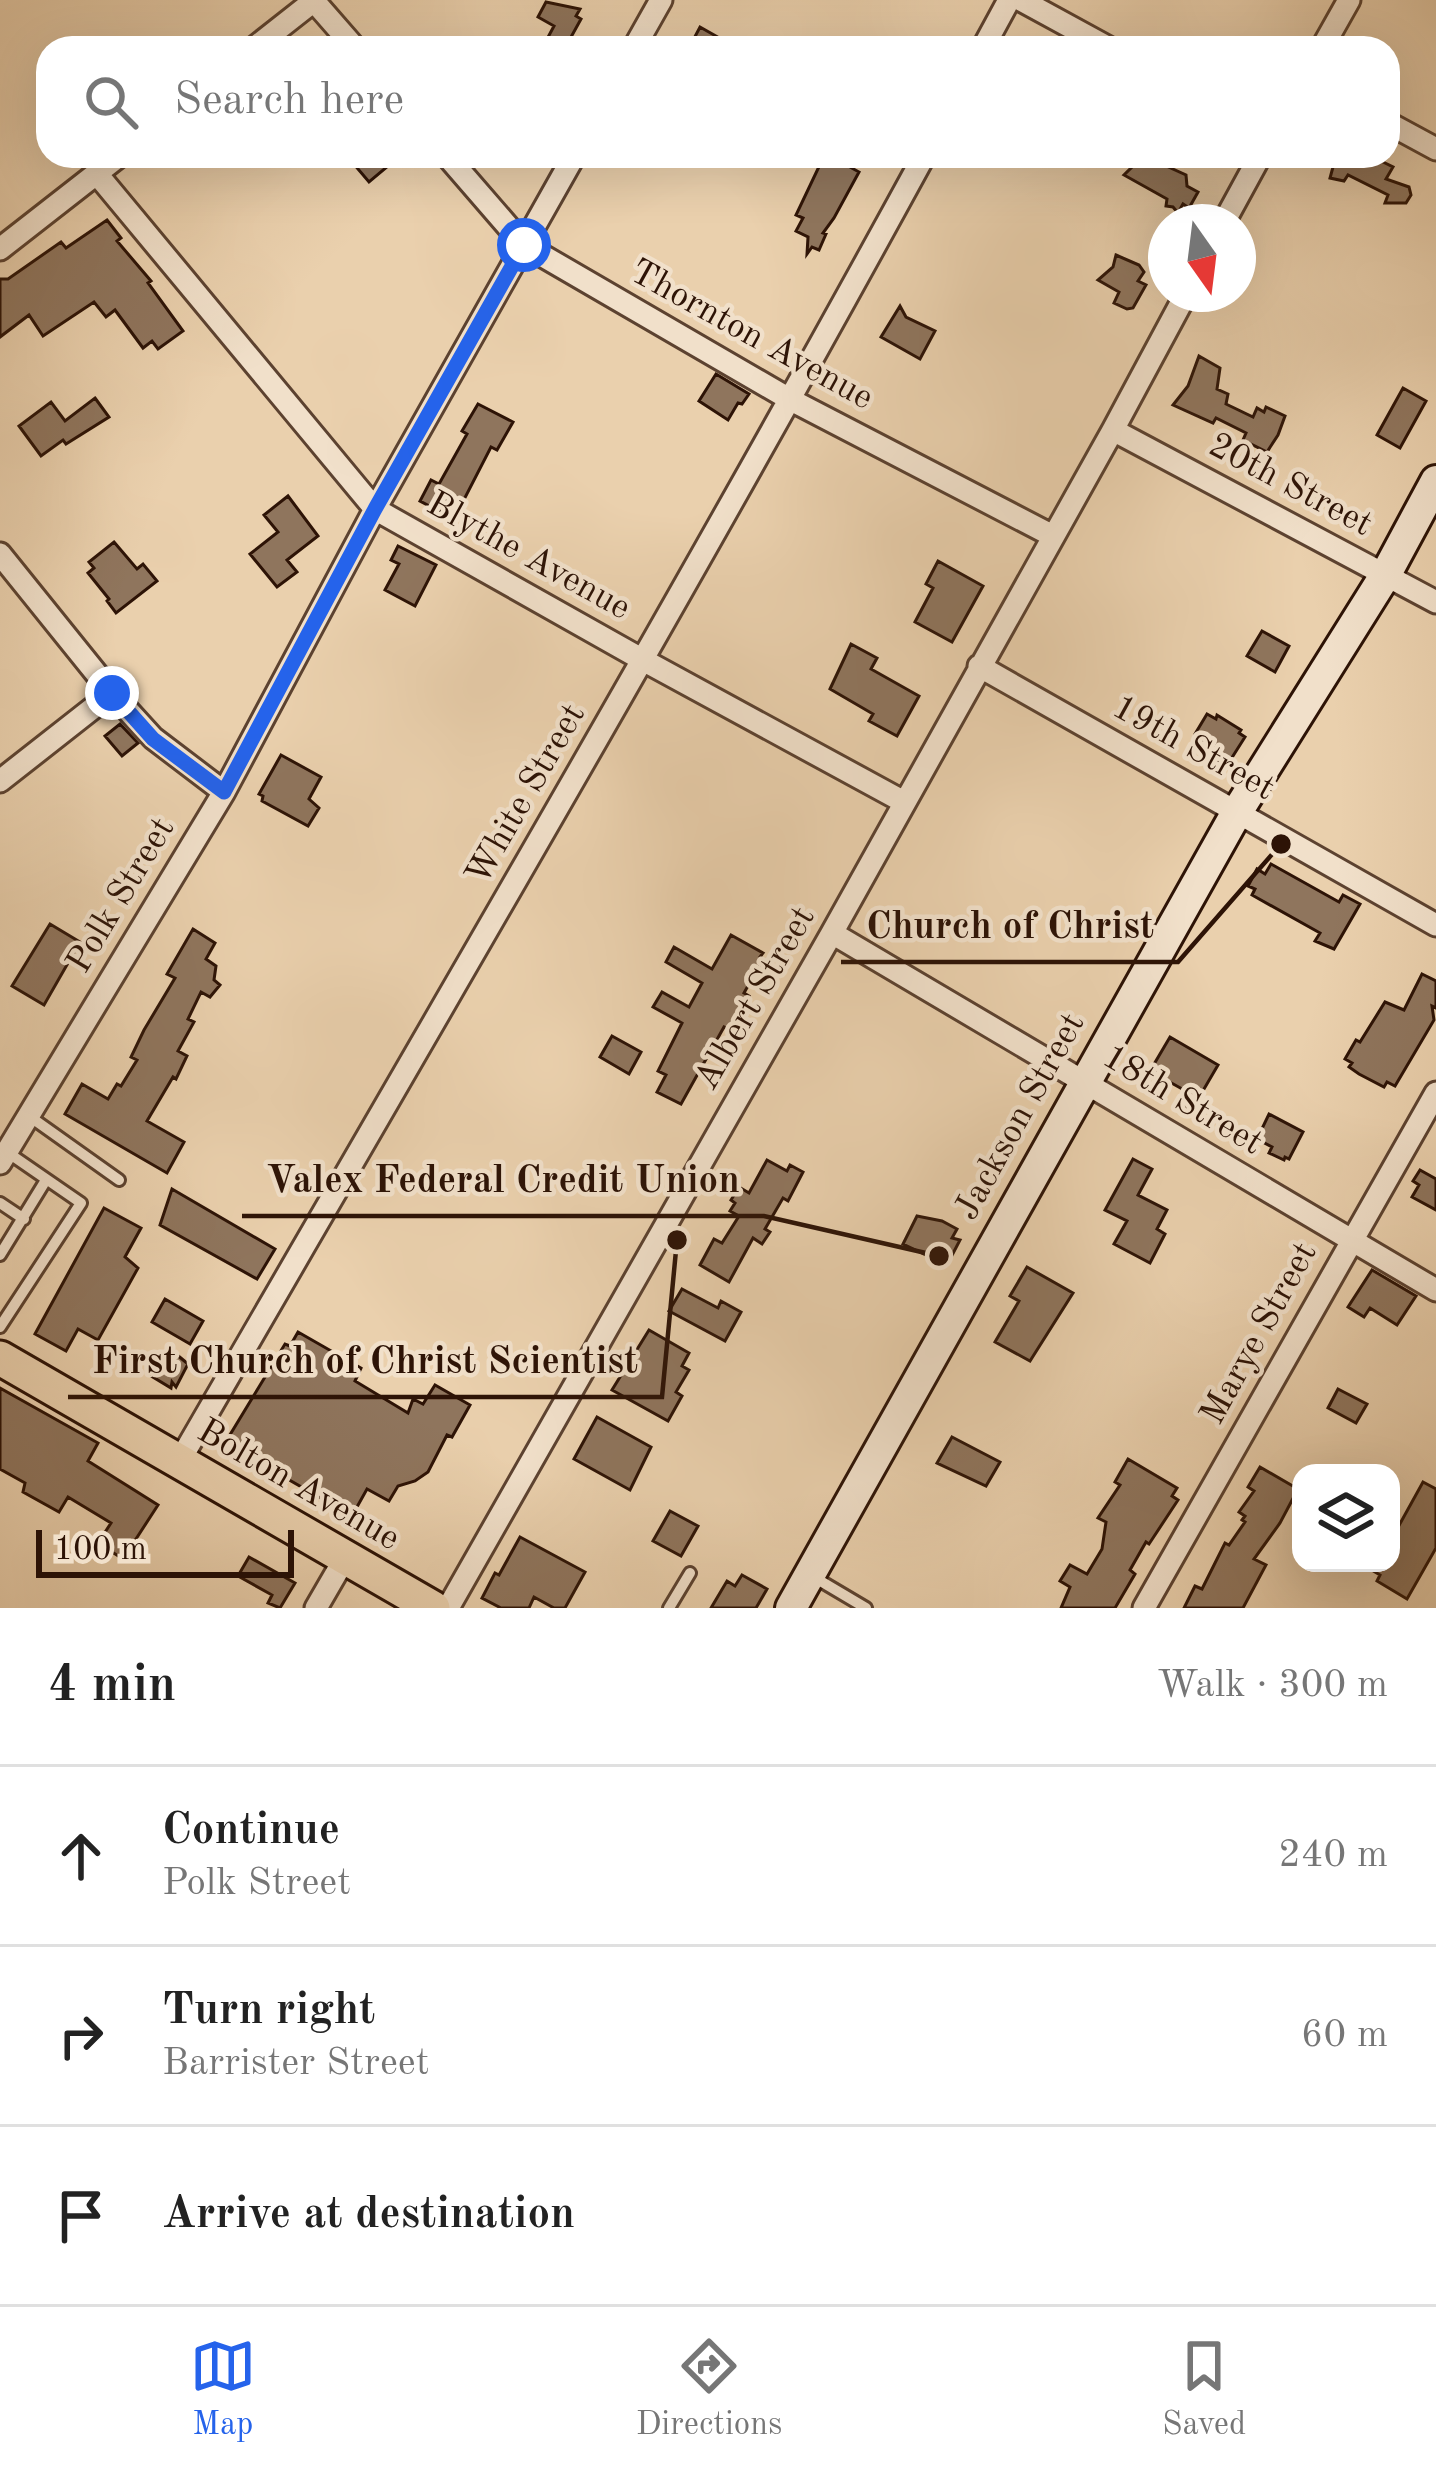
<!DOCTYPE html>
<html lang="en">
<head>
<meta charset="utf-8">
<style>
	:root { --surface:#fff; --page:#f6f6f6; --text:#222; --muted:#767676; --line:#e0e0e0; --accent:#2563eb }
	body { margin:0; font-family:"Old Standard TT",serif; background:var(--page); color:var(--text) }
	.controls { position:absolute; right:36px; bottom:36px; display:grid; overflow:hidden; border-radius:24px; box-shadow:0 12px 48px #0002 }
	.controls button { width:108px; height:108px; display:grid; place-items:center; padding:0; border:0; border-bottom:3px solid var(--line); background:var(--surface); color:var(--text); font:60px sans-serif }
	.compass { position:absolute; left:1148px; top:204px; width:108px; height:108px; border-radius:50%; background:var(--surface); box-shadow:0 12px 48px #0002; rotate:166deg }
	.scale { position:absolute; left:36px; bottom:30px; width:258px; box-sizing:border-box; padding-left:12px; border:6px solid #2d1306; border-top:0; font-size:33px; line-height:42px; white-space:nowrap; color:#2d1306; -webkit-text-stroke:9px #f1e0ca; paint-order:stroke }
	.stop { position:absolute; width:36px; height:36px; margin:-27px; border:9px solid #2563eb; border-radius:50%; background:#fff }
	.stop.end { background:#2563eb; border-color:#fff; box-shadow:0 3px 12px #0008 }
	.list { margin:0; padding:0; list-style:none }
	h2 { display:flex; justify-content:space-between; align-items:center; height:156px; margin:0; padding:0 48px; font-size:51px }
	h2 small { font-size:39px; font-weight:400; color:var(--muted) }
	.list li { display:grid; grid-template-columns:78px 1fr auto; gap:36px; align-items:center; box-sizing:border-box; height:180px; padding:0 48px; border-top:3px solid var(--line) }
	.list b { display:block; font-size:45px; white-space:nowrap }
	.list p { margin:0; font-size:39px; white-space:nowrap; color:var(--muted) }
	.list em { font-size:39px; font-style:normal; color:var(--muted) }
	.icon { flex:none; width:66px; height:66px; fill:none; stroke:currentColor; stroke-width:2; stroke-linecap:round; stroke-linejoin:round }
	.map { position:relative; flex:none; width:1436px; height:1608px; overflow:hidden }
	.search { position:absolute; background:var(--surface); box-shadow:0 12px 48px #0002; left:36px; right:36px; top:36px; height:132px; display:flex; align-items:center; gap:30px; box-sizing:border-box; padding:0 42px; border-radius:36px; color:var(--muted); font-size:45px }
	.sheet { height:696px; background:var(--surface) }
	nav { display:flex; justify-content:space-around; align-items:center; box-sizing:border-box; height:168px; border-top:3px solid var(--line); background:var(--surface); font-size:33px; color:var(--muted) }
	nav a { display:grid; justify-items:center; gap:6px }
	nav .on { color:var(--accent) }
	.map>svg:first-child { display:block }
</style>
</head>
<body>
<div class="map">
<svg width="1436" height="1608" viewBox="0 0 1436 1608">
	<rect width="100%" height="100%" fill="#ead0ad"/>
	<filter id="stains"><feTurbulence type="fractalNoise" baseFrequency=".00167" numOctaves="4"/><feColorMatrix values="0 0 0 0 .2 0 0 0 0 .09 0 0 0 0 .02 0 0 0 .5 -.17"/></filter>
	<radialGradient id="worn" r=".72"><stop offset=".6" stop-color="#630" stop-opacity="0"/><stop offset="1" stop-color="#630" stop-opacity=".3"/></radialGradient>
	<path fill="#8f755d" stroke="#2d1306" stroke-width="3" d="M546 2 580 9 576 16 581 19 565 48 547 39 554 26 538 17Z
		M700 27 737 48H689Z
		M347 156H400L369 182Z
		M824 156H830L859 172 834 218 823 233 826 234 819 250 812 247 807 254 808 237 796 231 803 218 796 215Z
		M1137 156H1144L1186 175 1187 186 1198 192 1189 208 1183 204 1178 213 1173 207 1166 206 1167 199 1124 175 1136 163Z
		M1307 156H1384L1381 161 1393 167 1386 179 1409 187 1411 195 1406 203H1385L1388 195 1348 175 1344 181 1330 178 1333 167 1307 160Z
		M107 220 121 238 117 241 151 281 148 283 183 331 158 349 152 341 143 348 115 310 106 317 94 302 43 336 29 315 0 337V279H8L61 242 66 248Z
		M1116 255 1139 265 1144 272 1138 281 1146 285 1133 308 1127 309 1114 303 1119 292 1098 280 1113 267Z
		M900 306 906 317 935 331 920 359 881 337Z
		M1199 356 1220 368 1217 389 1228 394 1226 404 1253 417 1257 408 1264 412 1266 407 1285 416 1278 435 1267 452 1243 440 1246 433 1216 418 1213 423 1173 405 1188 386Z
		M716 374 749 394 742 404 738 403 728 420 699 401Z
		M1403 388 1426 401 1400 448 1377 435Z
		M95 398 109 417 66 444 63 440 41 456 19 426 51 402 65 421Z
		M478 404 513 422 497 450 491 447 454 519 420 501 431 480 439 484 467 434 462 431Z
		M288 496 318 536 287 560 297 572 277 587 250 554 278 532 264 515Z
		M114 542 137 569 143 564 157 581 116 613 107 601 109 599 88 573 94 568 89 562Z
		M398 546 436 565 415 606 385 590 399 564 391 560Z
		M938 561 983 586 952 642 915 622 933 588 926 584Z
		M1262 631 1289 646 1275 672 1247 656Z
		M851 644 877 658 871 669 919 696 897 736 869 721 873 714 830 689Z
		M1207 714 1216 719 1217 715 1241 730 1239 733 1245 737 1226 767 1197 749 1203 739 1195 734Z
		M120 724 138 743 122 756 105 736Z
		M281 755 321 777 309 799 319 808 308 826 262 801 263 796 259 794Z
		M1271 864 1339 902 1343 895 1360 904 1334 949 1315 941 1320 933 1252 895 1255 889 1248 886 1257 869 1265 874Z
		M50 924 80 942 44 1005 12 986Z
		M193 929 215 943 206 959 216 966 214 980 220 985 210 997 201 992 188 1019 194 1022 178 1051 187 1056 176 1079 173 1077 147 1121 184 1142 167 1173 65 1114 82 1084 108 1099 117 1084 121 1086 137 1060 131 1057 144 1030 175 978 167 974Z
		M731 935 763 953 760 957 763 959 744 993 749 996 731 1030 724 1027 681 1104 657 1092 666 1075 658 1071 682 1023 653 1007 662 992 689 1007 702 983 666 962 674 947 712 969Z
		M1422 974 1436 981V1008L1432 1006 1434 1020 1395 1086 1387 1082 1384 1087 1359 1074 1349 1067 1352 1063 1345 1059 1356 1040 1360 1042 1385 1002 1404 1010Z
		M612 1036 641 1052 629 1074 600 1057Z
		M1170 1037 1218 1065 1190 1113 1176 1104 1184 1090 1150 1071Z
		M1269 1114 1303 1132 1289 1159 1285 1157 1284 1160 1269 1153 1272 1147 1257 1139Z
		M1133 1159 1152 1169 1138 1195 1167 1210 1157 1229 1165 1234 1150 1263 1114 1244 1127 1221 1105 1210Z
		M767 1160 787 1171 790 1165 803 1172 788 1201 783 1198 765 1229 770 1232 762 1244 753 1238 729 1282 700 1265 714 1239 722 1243 739 1216 730 1211 735 1203 731 1200 739 1187 749 1193Z
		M1420 1170 1436 1179V1210L1412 1197 1419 1185 1413 1181Z
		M172 1189 275 1249 257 1279 160 1225Z
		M104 1208 141 1228 125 1257 138 1268 98 1340 78 1329 66 1351 35 1334Z
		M917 1216 942 1221 957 1229 952 1238 960 1240 947 1265 903 1244Z
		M1027 1267 1073 1293 1030 1361 995 1342 1019 1301 1010 1296Z
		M1372 1270 1416 1296 1397 1325 1370 1308 1364 1317 1348 1307Z
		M682 1289 718 1308 721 1301 741 1312 725 1341 669 1311Z
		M165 1299 203 1321 190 1344 152 1322Z
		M649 1330 689 1353 682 1366 689 1370 676 1392 682 1396 668 1421 612 1390Z
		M298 1332 361 1368 355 1381 408 1413 413 1399 423 1404 435 1385 470 1405 452 1437 447 1435 428 1472 415 1481 398 1486 389 1501 367 1489 352 1516 225 1443 285 1344 290 1346Z
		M176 1354 188 1364 176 1387 172 1382 171 1388 148 1374 161 1358Z
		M0 1388 98 1443 88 1461 158 1505 123 1559 98 1543 111 1523 68 1497 59 1512 23 1492 25 1483 0 1469Z
		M1338 1389 1367 1404 1356 1423 1328 1408Z
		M597 1417 651 1447 630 1490 574 1459Z
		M952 1437 1000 1462 986 1486 937 1463Z
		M1128 1459 1177 1488 1172 1496 1178 1500 1149 1544 1146 1542 1130 1570 1135 1574 1115 1608H1061L1070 1587 1060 1581 1070 1565 1087 1574 1102 1549 1106 1522 1098 1518 1120 1485 1115 1482Z
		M1260 1467 1298 1489 1280 1523 1254 1559 1266 1565 1243 1608H1184L1195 1586 1202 1589 1225 1543 1229 1545 1245 1522 1242 1520 1245 1516 1239 1512 1254 1491 1248 1487Z
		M1423 1482 1436 1489V1548L1407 1599 1377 1581 1380 1575 1360 1563H1391V1540Z
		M670 1511 698 1526 681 1556 653 1541Z
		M520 1537 585 1572 565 1608H554L534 1597 529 1608H501L482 1598 495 1573 499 1575Z
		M249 1557 295 1583 280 1608 268 1603 272 1595 238 1576Z
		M742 1575 767 1589 756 1608H711L727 1581 735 1586Z"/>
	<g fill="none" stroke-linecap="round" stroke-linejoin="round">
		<g stroke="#5c4230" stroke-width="16">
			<path id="service" d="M29 1116 119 1180
				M0 1203 24 1219
				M0 1255 46 1180
				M0 1327 81 1203 7 1152
				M812 1576 866 1608
				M669 1608 690 1573"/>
		</g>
		<g stroke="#5c4230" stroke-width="27">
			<path id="minor" d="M1021 0 1109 48
				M314 1 355 48
				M254 48 315 0
				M634 48 661 0
				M983 48 1009 0
				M1322 48 1349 0
				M1388 123 1436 149
				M447 156 524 245 791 400 1053 536
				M97 174 375 509 643 660 904 802
				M1224 222 1260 156
				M0 249 119 156
				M1113 430 1436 602
				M0 554 112 693 153 738 224 792
				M979 666 1436 925
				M0 781 112 693
				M832 933 1436 1290
				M0 1163 224 792 375 509 574 156
				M179 1462C430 1028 684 596 924 156
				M316 1608 345 1558
				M448 1608 832 933 1113 430 1186 294
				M1144 1608 1436 1093"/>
		</g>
		<g stroke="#2d1306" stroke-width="36">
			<path id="secondary" d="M791 1608 1237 812 1386 574 1436 481"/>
		</g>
		<g stroke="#2d1306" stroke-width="39">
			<path id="primary" d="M0 1358 433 1608"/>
		</g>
		<use href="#service" stroke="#f1e0ca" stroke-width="10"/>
		<use href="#minor" stroke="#f1e0ca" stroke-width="21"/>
		<use href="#secondary" stroke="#f1e0ca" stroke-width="30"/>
		<use href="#primary" stroke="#ead0ad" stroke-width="33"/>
	</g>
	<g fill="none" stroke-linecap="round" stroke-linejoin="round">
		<path stroke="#2563eb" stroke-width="15" d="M112 693 153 739 224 792 375 509 524 245"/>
	</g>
	<g text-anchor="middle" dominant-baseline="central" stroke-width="9" stroke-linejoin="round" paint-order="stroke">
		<g font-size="36" fill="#2d1306" stroke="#f1e0ca">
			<text transform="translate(751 336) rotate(29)">Thornton Avenue</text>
			<text transform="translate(1290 486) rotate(28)">20th Street</text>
			<text transform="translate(528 557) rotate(29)">Blythe Avenue</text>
			<text transform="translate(1193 749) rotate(29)">19th Street</text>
			<text transform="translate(527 795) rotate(-60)">White Street</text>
			<text transform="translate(122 896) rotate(-59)">Polk Street</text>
			<text transform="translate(756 999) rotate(-60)">Albert Street</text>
			<text transform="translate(1182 1101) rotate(31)">18th Street</text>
			<text transform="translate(1021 1117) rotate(-61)">Jackson Street</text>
			<text transform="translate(1260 1334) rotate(-61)">Marye Street</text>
			<text transform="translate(298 1486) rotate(30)">Bolton Avenue</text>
		</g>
	</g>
	<path fill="none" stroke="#2d1306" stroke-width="4.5" d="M1281 844L1178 962H841M939 1256L764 1216H242M677 1240L662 1397H68"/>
	<g fill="#2d1306" stroke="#f1e0ca" stroke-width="4.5">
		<circle cx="1281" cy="844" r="12"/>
		<circle cx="939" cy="1256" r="12"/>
		<circle cx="677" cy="1240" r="12"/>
	</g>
	<g font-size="39" text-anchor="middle" font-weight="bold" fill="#2d1306" stroke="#f1e0ca" stroke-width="9" stroke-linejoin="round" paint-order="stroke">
		<text x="1010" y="938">Church of Christ</text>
		<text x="503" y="1192">Valex Federal Credit Union</text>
		<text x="365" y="1373">First Church of Christ Scientist</text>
	</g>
	<rect width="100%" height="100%" filter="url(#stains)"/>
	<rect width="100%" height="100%" fill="url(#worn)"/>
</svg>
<div class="controls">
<button><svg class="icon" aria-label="layers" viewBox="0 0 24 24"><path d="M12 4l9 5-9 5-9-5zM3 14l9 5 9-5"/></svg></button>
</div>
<svg class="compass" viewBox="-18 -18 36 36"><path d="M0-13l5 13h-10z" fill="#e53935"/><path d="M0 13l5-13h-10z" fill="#767676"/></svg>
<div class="scale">100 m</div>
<div class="stop" style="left:524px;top:245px"></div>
<div class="stop end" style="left:112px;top:693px"></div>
<div class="search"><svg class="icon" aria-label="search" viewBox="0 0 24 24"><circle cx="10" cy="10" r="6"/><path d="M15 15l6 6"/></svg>Search here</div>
</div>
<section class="sheet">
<h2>4 min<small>Walk · 300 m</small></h2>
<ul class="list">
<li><svg class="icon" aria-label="ahead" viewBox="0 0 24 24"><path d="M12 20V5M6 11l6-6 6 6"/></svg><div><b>Continue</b><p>Polk Street</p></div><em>240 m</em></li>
<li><svg class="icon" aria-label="right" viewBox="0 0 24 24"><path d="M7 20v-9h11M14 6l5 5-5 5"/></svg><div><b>Turn right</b><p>Barrister Street</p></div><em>60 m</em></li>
<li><svg class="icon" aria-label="arrive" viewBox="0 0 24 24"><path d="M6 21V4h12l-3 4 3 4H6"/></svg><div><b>Arrive at destination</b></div></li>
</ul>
</section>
<nav>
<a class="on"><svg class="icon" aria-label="map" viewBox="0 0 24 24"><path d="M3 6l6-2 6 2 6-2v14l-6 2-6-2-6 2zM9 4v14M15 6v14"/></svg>Map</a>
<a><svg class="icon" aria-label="directions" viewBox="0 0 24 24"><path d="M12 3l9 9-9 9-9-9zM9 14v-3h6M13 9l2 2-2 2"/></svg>Directions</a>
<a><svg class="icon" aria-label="saved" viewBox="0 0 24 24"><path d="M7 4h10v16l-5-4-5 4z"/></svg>Saved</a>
</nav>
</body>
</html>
